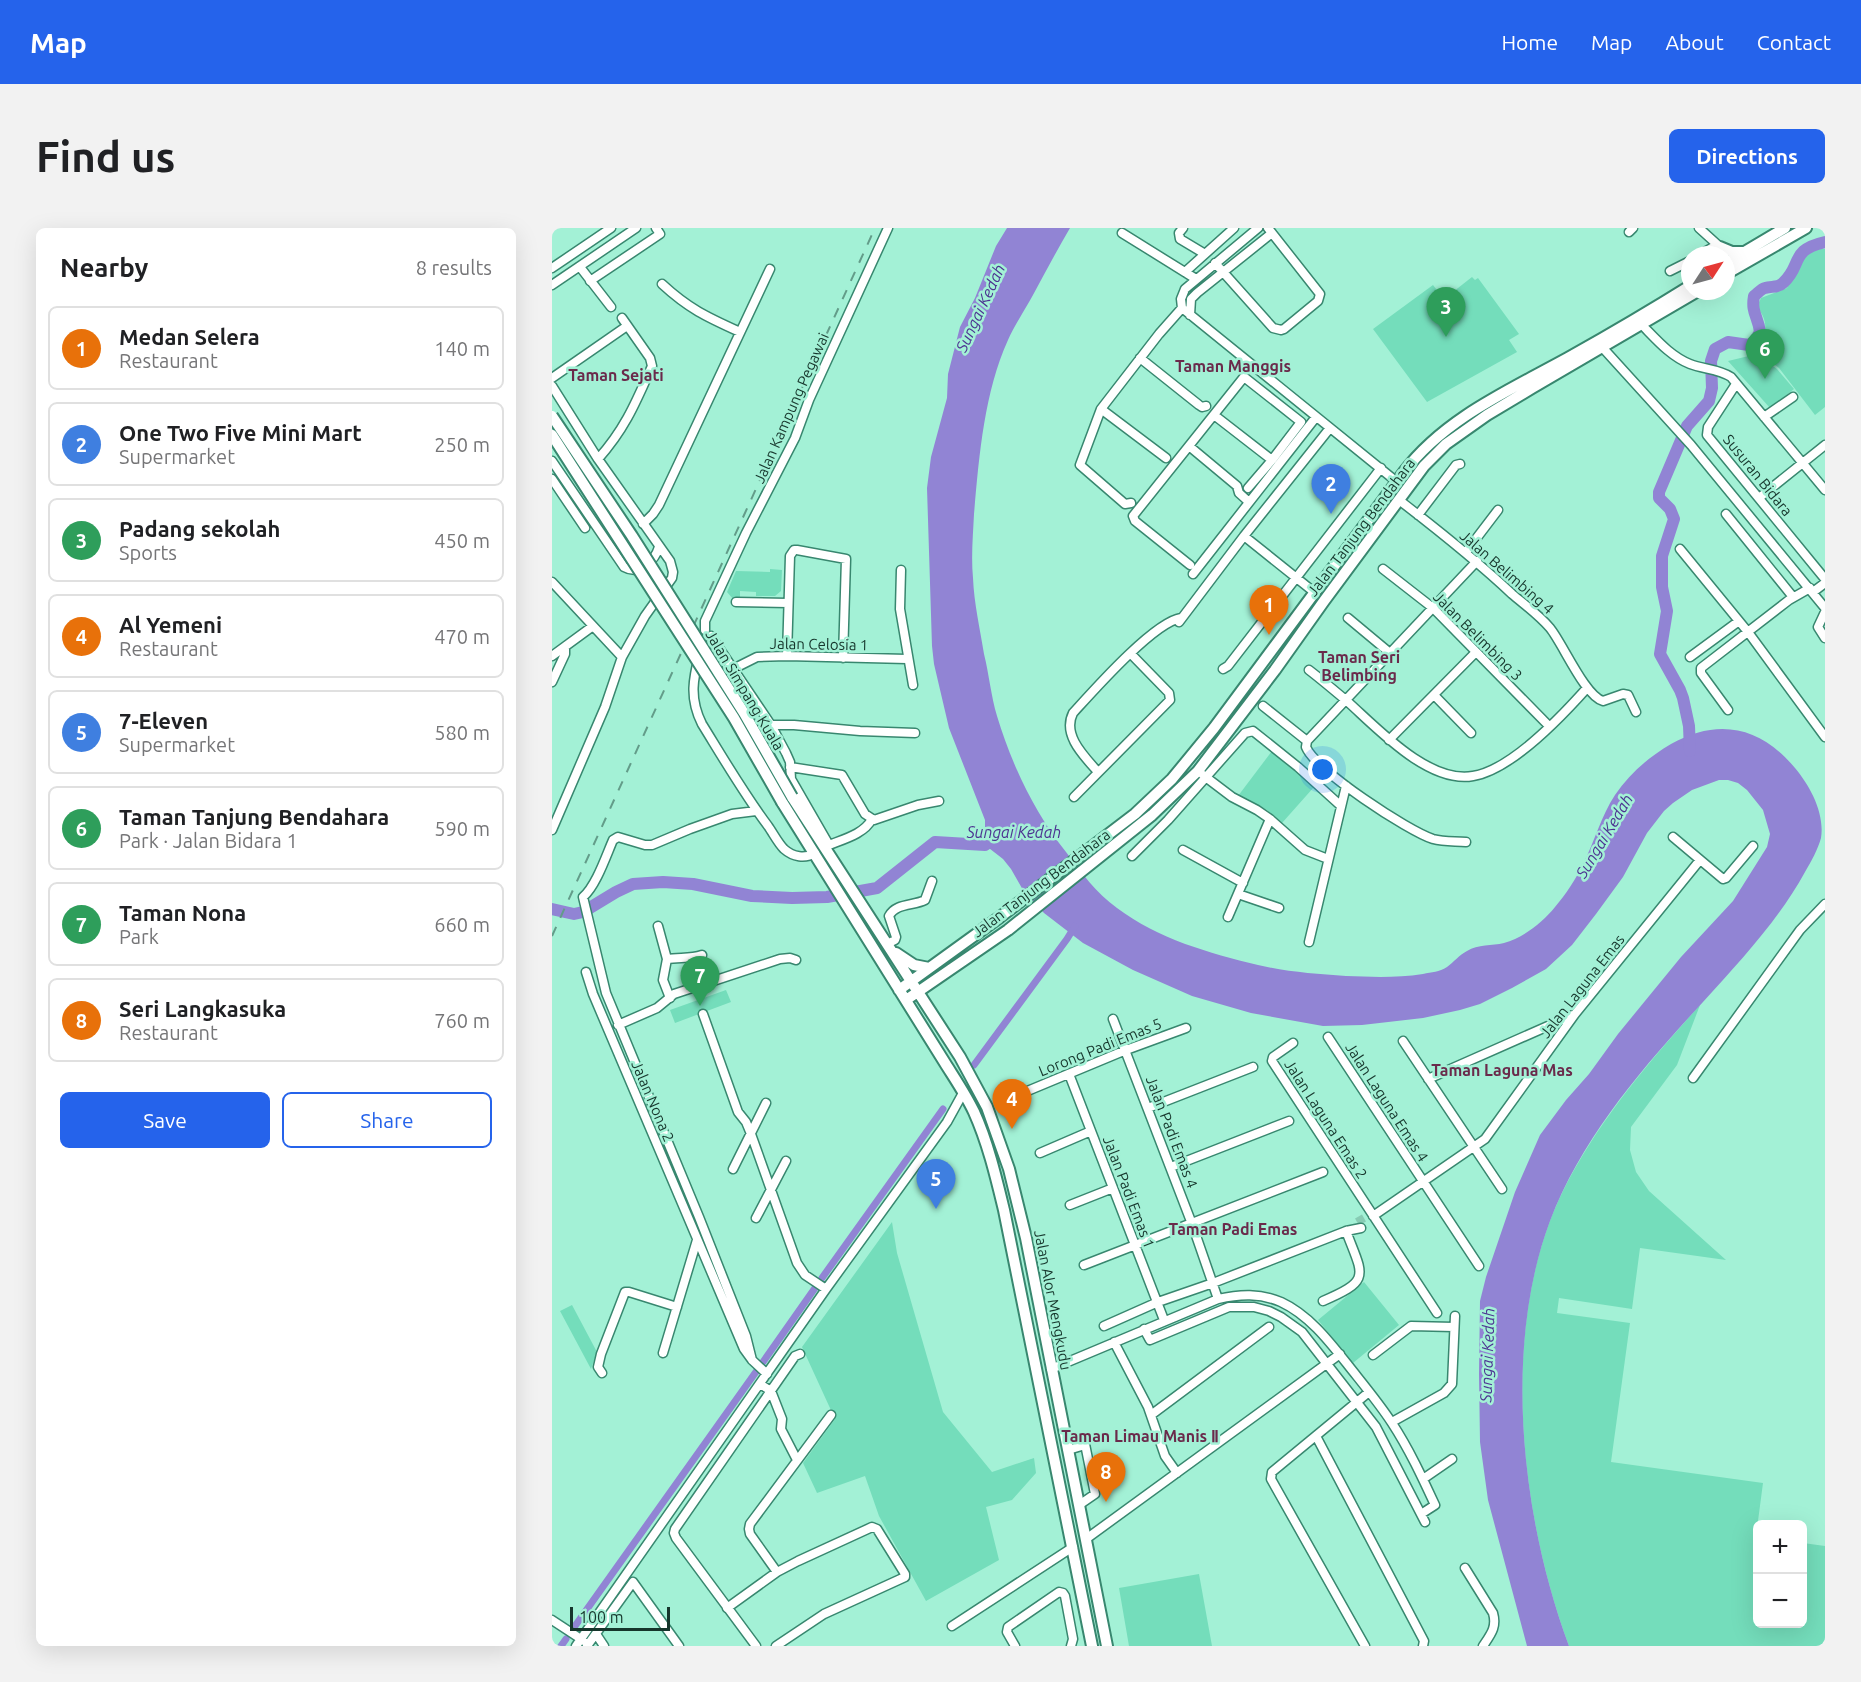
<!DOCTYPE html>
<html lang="en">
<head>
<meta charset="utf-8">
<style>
	:root { --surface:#fff; --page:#f2f2f2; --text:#202124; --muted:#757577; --line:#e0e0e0; --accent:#2563eb }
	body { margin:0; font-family:Ubuntu,sans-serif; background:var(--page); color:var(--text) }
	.controls { position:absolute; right:18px; bottom:18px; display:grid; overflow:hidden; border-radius:9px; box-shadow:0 6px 24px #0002 }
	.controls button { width:54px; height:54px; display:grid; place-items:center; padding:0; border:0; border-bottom:2px solid var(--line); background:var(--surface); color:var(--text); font:30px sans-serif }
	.compass { position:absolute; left:1129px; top:18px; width:54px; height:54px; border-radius:50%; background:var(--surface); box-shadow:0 6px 24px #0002; rotate:54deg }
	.scale { position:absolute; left:18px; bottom:15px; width:100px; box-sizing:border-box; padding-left:6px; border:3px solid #16362c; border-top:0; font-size:16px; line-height:21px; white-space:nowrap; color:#16362c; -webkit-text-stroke:4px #a3f1d6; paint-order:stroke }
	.you { position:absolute; left:771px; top:542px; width:21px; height:21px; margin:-15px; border:4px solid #fff; border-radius:50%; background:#1a73e8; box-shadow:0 0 0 9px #1a73e833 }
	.badge { display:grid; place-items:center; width:39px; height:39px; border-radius:50%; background:var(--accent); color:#fff; font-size:20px; font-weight:700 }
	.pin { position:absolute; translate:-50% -50px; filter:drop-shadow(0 2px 3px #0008) }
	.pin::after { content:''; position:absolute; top:32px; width:21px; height:18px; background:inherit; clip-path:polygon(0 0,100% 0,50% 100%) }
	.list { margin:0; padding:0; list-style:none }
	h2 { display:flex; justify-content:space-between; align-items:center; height:78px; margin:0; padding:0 24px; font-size:26px }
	h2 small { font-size:20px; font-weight:400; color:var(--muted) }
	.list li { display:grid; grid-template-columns:39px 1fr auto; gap:18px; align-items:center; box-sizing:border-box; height:84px; margin:0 12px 12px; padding:0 12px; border:2px solid var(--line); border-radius:9px }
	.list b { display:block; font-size:22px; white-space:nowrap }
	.list p { margin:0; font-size:20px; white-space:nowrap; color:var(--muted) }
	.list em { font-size:20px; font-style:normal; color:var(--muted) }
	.actions { display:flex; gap:12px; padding:18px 24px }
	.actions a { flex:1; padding:14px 0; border:2px solid var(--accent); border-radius:9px; text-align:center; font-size:21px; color:var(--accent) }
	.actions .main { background:var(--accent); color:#fff }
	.map { position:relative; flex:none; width:1273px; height:1418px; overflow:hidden; border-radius:9px }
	header { display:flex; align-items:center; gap:36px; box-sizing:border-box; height:84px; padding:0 30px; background:var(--accent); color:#fff }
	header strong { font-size:28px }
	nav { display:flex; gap:33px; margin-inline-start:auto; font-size:21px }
	.intro { display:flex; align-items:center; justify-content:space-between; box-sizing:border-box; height:144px; padding:0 36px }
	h1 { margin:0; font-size:42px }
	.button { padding:15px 27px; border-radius:9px; background:var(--accent); color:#fff; font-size:21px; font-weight:700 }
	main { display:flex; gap:36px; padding:0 36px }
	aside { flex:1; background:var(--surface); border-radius:9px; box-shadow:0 6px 24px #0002 }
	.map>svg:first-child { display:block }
</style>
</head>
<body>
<header>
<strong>Map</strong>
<nav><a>Home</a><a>Map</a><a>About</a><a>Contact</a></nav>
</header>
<div class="intro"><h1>Find us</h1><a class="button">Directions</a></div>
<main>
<aside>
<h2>Nearby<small>8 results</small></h2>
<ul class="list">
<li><span class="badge" style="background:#e8710a">1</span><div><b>Medan Selera</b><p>Restaurant</p></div><em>140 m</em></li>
<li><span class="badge" style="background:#3f7fe0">2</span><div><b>One Two Five Mini Mart</b><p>Supermarket</p></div><em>250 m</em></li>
<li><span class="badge" style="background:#2e9e5b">3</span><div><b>Padang sekolah</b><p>Sports</p></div><em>450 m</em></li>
<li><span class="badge" style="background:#e8710a">4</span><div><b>Al Yemeni</b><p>Restaurant</p></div><em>470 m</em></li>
<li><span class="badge" style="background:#3f7fe0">5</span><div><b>7-Eleven</b><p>Supermarket</p></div><em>580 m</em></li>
<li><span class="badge" style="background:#2e9e5b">6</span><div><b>Taman Tanjung Bendahara</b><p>Park · Jalan Bidara 1</p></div><em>590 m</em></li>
<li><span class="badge" style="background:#2e9e5b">7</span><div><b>Taman Nona</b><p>Park</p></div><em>660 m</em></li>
<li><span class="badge" style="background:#e8710a">8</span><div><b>Seri Langkasuka</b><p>Restaurant</p></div><em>760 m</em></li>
</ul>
<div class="actions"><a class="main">Save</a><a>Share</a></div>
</aside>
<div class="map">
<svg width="1273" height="1418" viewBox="0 0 1273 1418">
	<rect width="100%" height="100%" fill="#a3f1d6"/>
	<path fill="#74ddbb" d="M1261 21H1273V179L1263 187 1227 140 1205 123C1214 106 1218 95 1205 79L1209 70 1235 60 1250 31Z
		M920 49 923 52 926 50 967 106 957 112 965 124 875 174 821 101 881 57 892 71Z
		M1205 126 1225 141 1242 161 1218 180 1176 133Z
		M218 341 230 342 229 363 223 368H204V364L188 363V371H181L175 364 184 343 218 344Z
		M720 523 762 559 730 595 715 582 686 568Z
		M174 762 179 774 123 795 118 782Z
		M1148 777 1125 837 1079 899 1078 922 1084 944 1097 963 1174 1032 1088 1020 1080 1081 1007 1070 1005 1085 1078 1095 1059 1234 1211 1255 1204 1308H1206V1396H1250L1251 1315 1273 1318V1418H1017C967 1284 946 1094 1011 963 1046 893 1096 835 1148 777Z
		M340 994 345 1025 391 1184 440 1244 482 1230 484 1245 460 1272 434 1279 447 1332 374 1373 327 1288 313 1248 265 1265 251 1235 283 1191 250 1119Z
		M812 1054 847 1097 801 1135 766 1092Z
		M20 1077 45 1124 39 1141 8 1083Z
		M647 1346 660 1418H577L567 1360Z"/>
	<path fill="#9184d4" d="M455 0H518C505 22 493 45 481 67 473 82 463 96 456 112 432 165 427 229 422 286 421 307 419 329 421 350 422 375 428 401 432 426 437 446 439 468 445 488 460 537 482 584 514 624 529 644 544 665 565 680 606 711 657 725 706 737 735 744 764 746 794 748 820 749 845 750 871 746 880 744 887 744 895 739 902 734 907 727 915 723 926 716 940 718 952 715 971 710 991 694 1003 679 1014 666 1024 651 1031 636 1043 613 1049 588 1063 567 1078 545 1097 529 1119 516 1167 489 1209 499 1243 540 1258 558 1273 585 1269 610 1266 621 1259 634 1253 644 1226 693 1188 733 1151 774 1091 839 1030 909 998 993 950 1121 970 1292 1017 1418H975L936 1272 928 1214 927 1146 928 1073 934 1049 963 964 988 907 1014 872 1037 846 1066 806 1129 729 1181 673 1215 619 1218 606 1211 582 1195 562 1186 555 1176 552H1167L1140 562 1121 575 1112 583 1095 605 1071 649 1044 686 1020 717 994 741 960 760 928 776 908 782 871 790 810 797 771 798 699 785 640 768 581 742 531 715 492 685 471 662 459 641 451 631 433 617V592L397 500 382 436 380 418 375 260 379 229 395 170 396 146 408 99 423 70 444 18Z"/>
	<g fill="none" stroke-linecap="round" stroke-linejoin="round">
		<path stroke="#9184d4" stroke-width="7" d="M422 837 515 711 523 698
			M270 1050 391 881
			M211 1134 263 1060
			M23 1398 206 1141
			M9 1418 14 1411"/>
		<path stroke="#9184d4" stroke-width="12" d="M1138 523 1137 498 1131 470 1128 462 1108 426 1115 383 1110 359V328L1122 291 1118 281 1107 270V264L1135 198 1157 173 1160 160 1159 133 1163 121 1176 114 1197 117 1203 113 1208 104C1206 88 1199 85 1202 68 1206 65 1209 61 1213 60 1220 58 1226 60 1231 55 1251 37 1237 22 1273 14
			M0 681 22 686 31 684 64 664 81 656 111 654 141 656 200 668 240 670 275 669 325 660 383 614 433 617 446 607"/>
		<path stroke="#87ccb4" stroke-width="8" stroke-dasharray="8 4" stroke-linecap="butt" d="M805 994 812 990"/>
		<g stroke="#38876f" stroke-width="11">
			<path id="minor" d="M631 0 627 5 628 11 653 26
				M1147 0 1168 19 1172 27
				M1077 4 1081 0
				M570 5 644 51
				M1147 27 1165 17
				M663 35 721 100 729 102 732 101 766 73 768 66 716 0
				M28 39 59 79
				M0 40 59 0
				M1118 43 1138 33
				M633 44 682 0
				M38 53 108 6 104 0
				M110 56C137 81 155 89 188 104
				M0 57 84 0
				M630 80 845 254
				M638 87 639 71 645 65 720 5
				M1089 96C1104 111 1118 128 1138 136 1151 141 1167 141 1179 149L1273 262
				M1050 119 1139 217 1273 380
				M588 130 647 177 650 179 654 178
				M0 150 75 98
				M1184 156 1156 199 1155 207 1273 351
				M0 158 46 231 118 333 121 344 120 350 93 388 70 429 53 479 0 602
				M549 181 614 230
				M662 187 720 232 696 260
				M1212 189 1241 169
				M637 218 685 258 687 265 697 274
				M46 231C73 201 84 174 100 138L98 130 70 90
				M0 233 72 339C88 348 103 332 107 319
				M0 251 33 300
				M1207 270 1273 217
				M847 272C886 302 924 332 960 366 973 377 987 387 998 400 1011 416 1033 468 1051 473L1071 466 1076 467 1084 484
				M579 275 573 276 528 237 549 181 607 106 630 80 629 71 633 61 706 0
				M1174 286 1241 369
				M866 287 904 237 908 236
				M91 296 101 286 107 277 218 41
				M692 308 762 364
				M1128 321 1196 404 1273 509
				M914 324 946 282
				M638 337 583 293 581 288 692 149 749 194 720 232
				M831 341 881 380 997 498
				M349 342 348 381 361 457
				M641 346 764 189
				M0 354 70 429
				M1261 364 1273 355
				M184 374 236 375
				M1273 384 1266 399 1273 410
				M796 390 838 425
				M627 394 692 308 778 200
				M153 402V393L194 305 243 210 257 172 336 0
				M159 408 219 497 234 525 238 534 239 551 277 617
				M150 415C143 445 135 466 150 496 171 530 192 566 216 598 221 605 226 615 232 621 241 629 253 631 263 625
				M0 428 41 398
				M235 428 238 328 242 322H245L294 331 291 430
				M1138 429 1187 393
				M181 441 205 429 235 428 355 431
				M671 441 676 438 829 240
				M757 442C770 452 783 463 796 474 826 501 877 556 921 548 959 542 1010 488 1035 460
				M0 454 13 426V419
				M882 467 919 505
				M711 478 755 513
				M1176 482 1149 445V440L1237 372 1258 360
				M219 497H242L308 503 363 505
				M837 512 924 424
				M755 513 925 333
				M755 513 754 519C763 542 856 603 881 611 892 614 903 613 914 614
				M238 539 290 547 313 586 322 592 366 577 387 573
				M546 544C532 528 510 507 521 485 542 462 602 394 629 390
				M651 547 680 569 705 582 718 591 753 622 776 631
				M522 569 618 472 617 465 579 426
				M1121 609 1171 651 1174 650 1201 618
				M277 617C292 611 312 606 320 591
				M631 622 691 655
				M580 628 616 592 693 505 701 503 746 539 789 578
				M686 666 727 680
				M676 689 718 591
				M106 698 115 731 111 752 118 770
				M757 714 794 558
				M335 716 343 712 344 709 337 688C344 675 361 678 373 672L380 653
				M115 731C127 729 139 731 150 727
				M34 744 41 766 192 1121 200 1132 215 1146
				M151 786 186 884 194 894 199 906 245 1035 253 1047 274 1061
				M561 791 640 996 666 1071
				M66 797 105 780 122 766 228 731 238 730 244 732
				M776 809 927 1038
				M851 813 950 961
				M741 815 721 829 720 833 885 1085
				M517 846 612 1092
				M1141 850 1248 702 1273 676
				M876 851 1021 787
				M473 864 574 822 634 800
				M596 880 701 839
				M488 925 539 903
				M619 939 737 893
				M181 941 214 875
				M518 977 561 960
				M821 988 933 911 1023 786 1148 632
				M204 990 234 933
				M532 1037 771 944
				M771 1073C820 1052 811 1048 794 1003
				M552 1098 606 1074 661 1055 794 1003 809 1000
				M592 1101 598 1112 677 1079H702L717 1083 729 1089 750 1104 824 1199 873 1294
				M562 1114 596 1179 613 1228 625 1245
				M111 1125 145 1012
				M821 1127 859 1098 902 1099
				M200 1132 194 1108 147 989 54 765 31 669C44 658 54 628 61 612L66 609 93 617H100L138 601 180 586 204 583
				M499 1141 666 1071C688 1066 708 1065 729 1074 757 1087 777 1113 796 1137 811 1156 827 1175 840 1195 857 1221 870 1249 883 1277L869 1286
				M50 1145 46 1139 49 1126 73 1064H77L125 1079
				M208 1156 219 1163 230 1191 229 1201 245 1232
				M599 1187 717 1099
				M840 1194 892 1165 900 1156 903 1088
				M764 1208 872 1413 871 1418
				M516 1222 533 1217
				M871 1251 900 1231
				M527 1277 543 1266 532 1211
				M534 1311 788 1126
				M913 1340 941 1385C945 1399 939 1406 931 1418
				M225 1344 198 1306 197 1301 198 1296 279 1187
				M175 1380 225 1344 246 1333 320 1299 325 1301 353 1346V1349L272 1386 224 1418
				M0 1392 32 1413
				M400 1398 521 1319
				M44 1406 52 1418
				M24 1418 274 1061 395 894 411 865
				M35 1418 81 1354 127 1418
				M204 1418 124 1310 122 1305 123 1301 243 1128 248 1126
				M463 1418 455 1404 456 1399 507 1364 511 1365 513 1368 521 1411 519 1418
				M813 1418 719 1251 720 1244 817 1164"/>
		</g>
		<g stroke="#38876f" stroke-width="14">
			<path id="major" d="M1168 19 1180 24H1193
				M1174 35 1233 0
				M1174 46 1254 0
				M240 569 408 829 435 879 457 941 474 1010 555 1418
				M230 574 393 835C403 851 414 867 422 884 436 915 444 949 452 982L540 1418
				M344 725 362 737 377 740
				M347 762 448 689 583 586 620 551 662 500 852 244C893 190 958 162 1016 130 1057 107 1098 83 1138 58
				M354 772 456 702 600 587 646 543 723 442 772 373 872 238 894 216 935 187 980 160 1146 63"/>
		</g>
		<use href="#minor" stroke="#fff" stroke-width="8"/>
		<use href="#major" stroke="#fff" stroke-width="10"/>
		<path stroke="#639c89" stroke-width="2" stroke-dasharray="10 10" stroke-linecap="butt" d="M0 708 323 0"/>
		<g stroke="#38876f" stroke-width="14" stroke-linecap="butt">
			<path id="major-bridge" d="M0 188 80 308 192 485 240 569
				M0 207 182 490 230 574"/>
		</g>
		<use href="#major-bridge" stroke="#fff" stroke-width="10"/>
	</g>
	<g text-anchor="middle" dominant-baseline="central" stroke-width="5" stroke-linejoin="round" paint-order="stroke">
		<g font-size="15" fill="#16362c" stroke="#a3f1d6">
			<text transform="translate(239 180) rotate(-66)">Jalan Kampung Pegawai</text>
			<text transform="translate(1206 247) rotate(51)">Susuran Bidara</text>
			<text transform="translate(809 299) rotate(-53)">Jalan Tanjung Bendahara</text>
			<text transform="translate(955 344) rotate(41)">Jalan Belimbing 4</text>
			<text transform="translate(926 408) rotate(45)">Jalan Belimbing 3</text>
			<text transform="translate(267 416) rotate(1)">Jalan Celosia 1</text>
			<text transform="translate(193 462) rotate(59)">Jalan Simpang Kuala</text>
			<text transform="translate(489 655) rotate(-37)">Jalan Tanjung Bendahara</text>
			<text transform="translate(1030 758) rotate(-52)">Jalan Laguna Emas</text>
			<text transform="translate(548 819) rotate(-22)">Lorong Padi Emas 5</text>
			<text transform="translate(101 873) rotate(67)">Jalan Nona 2</text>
			<text transform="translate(835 874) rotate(57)">Jalan Laguna Emas 4</text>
			<text transform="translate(774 891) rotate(57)">Jalan Laguna Emas 2</text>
			<text transform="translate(620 904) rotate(69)">Jalan Padi Emas 4</text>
			<text transform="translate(577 964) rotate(69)">Jalan Padi Emas 1</text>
			<text transform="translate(501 1072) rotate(79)">Jalan Alor Mengkudu</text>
		</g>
		<g font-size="16" font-style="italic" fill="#4c3391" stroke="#a3f1d6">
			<text transform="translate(428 80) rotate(-65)">Sungai Kedah</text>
			<text x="462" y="604">Sungai Kedah</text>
			<text transform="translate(1052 608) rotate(-59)">Sungai Kedah</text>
			<text transform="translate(935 1127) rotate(-88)">Sungai Kedah</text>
		</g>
		<g font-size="16" font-weight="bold" fill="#6a2a4b" stroke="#a3f1d6">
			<text x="681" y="138">Taman Manggis</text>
			<text x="64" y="147">Taman Sejati</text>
			<text x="807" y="429">Taman Seri<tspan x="807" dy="18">Belimbing</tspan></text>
			<text x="950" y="842">Taman Laguna Mas</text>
			<text x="681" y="1001">Taman Padi Emas</text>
			<text x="588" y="1208">Taman Limau Manis Ⅱ</text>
		</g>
	</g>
</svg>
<div class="controls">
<button>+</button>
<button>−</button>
</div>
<svg class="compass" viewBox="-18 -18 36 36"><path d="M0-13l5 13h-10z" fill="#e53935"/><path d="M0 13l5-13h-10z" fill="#757577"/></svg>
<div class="scale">100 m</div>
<div class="you"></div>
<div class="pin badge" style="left:717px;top:407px;background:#e8710a">1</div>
<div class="pin badge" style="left:779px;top:286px;background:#3f7fe0">2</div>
<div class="pin badge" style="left:894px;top:109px;background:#2e9e5b">3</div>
<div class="pin badge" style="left:460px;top:901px;background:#e8710a">4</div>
<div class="pin badge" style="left:384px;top:981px;background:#3f7fe0">5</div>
<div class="pin badge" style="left:1213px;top:151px;background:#2e9e5b">6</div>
<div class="pin badge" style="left:148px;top:778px;background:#2e9e5b">7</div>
<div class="pin badge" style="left:554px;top:1274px;background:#e8710a">8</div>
</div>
</main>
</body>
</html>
